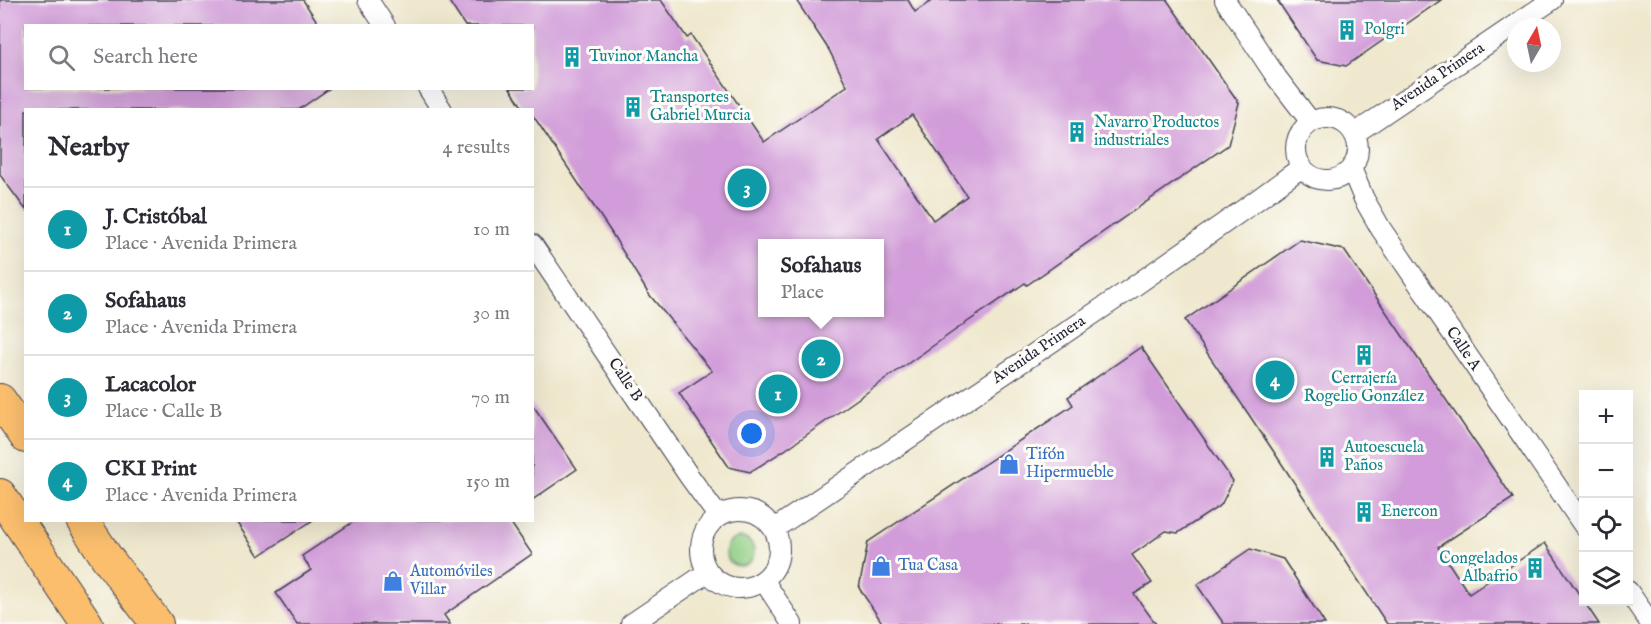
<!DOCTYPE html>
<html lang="en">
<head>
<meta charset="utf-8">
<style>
	:root { --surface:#fff; --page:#f2f2f3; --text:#2b2b33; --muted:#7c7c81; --line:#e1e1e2; --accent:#b5179e }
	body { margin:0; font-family:"IM FELL English",serif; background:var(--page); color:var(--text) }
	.controls { position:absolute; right:18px; bottom:18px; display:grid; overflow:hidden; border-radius:0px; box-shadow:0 6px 24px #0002 }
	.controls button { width:54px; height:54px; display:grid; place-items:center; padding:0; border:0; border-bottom:2px solid var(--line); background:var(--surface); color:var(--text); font:30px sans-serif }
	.compass { position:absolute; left:1507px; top:18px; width:54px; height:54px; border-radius:50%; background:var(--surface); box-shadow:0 6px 24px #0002; rotate:9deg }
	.you { position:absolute; left:752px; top:434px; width:21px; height:21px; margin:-15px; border:4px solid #fff; border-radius:50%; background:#1a73e8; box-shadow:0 0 0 9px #1a73e833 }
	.badge { display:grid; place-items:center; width:39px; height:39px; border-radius:50%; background:var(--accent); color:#fff; font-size:20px; font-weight:700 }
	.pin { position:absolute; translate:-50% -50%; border:3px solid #fff; box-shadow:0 2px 6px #0006 }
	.popup { position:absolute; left:758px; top:239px; width:126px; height:78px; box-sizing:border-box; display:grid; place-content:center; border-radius:0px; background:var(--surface); filter:drop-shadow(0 2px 4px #0005); font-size:20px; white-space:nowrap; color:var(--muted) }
	.popup b { font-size:22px; color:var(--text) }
	.popup::after { content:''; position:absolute; left:50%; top:100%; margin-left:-12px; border:12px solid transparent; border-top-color:var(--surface) }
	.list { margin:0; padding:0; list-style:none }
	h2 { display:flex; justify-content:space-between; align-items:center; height:78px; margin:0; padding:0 24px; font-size:26px }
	h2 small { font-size:20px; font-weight:400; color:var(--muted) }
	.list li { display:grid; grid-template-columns:39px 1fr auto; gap:18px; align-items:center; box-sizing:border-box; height:84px; padding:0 24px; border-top:2px solid var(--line) }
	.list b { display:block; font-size:22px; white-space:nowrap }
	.list p { margin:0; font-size:20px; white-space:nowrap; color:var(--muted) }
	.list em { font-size:20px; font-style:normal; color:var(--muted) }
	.icon { flex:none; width:33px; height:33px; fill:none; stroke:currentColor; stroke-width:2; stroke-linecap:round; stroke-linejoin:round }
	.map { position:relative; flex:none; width:1651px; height:624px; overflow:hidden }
	.search { position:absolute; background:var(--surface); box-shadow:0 6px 24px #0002; left:24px; top:24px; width:510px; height:66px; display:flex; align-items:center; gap:15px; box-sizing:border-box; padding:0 21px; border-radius:0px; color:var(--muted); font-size:22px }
	.panel { position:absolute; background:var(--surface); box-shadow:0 6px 24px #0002; left:24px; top:108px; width:510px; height:414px; border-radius:0px }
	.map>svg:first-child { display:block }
</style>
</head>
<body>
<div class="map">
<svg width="1651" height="624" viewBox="0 0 1651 624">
	<rect width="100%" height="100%" fill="#fdfcf7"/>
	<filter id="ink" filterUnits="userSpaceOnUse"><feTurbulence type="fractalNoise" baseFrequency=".0167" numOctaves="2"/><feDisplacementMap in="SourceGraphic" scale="12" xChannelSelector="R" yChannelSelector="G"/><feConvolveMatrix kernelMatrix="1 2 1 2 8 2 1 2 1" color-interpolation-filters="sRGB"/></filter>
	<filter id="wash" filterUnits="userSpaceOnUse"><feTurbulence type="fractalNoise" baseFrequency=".008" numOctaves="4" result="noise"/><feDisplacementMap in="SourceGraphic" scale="24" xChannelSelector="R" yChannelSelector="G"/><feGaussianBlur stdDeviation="1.35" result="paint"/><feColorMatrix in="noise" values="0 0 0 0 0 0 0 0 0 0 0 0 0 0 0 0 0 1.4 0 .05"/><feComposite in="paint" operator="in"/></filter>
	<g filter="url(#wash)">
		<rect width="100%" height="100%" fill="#efe8ce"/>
		<path fill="#8fcd83" stroke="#58785f" stroke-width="1.5" d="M726 552a14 14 0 1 1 28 0a14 14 0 1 1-28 0Z"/>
		<g id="blocks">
			<path fill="#d19cd9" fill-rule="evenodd" d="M0 0H303L320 26H26V88H330L298 110H26V210L0 175Z
				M448 0H661L687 38 691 35 764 142 847 86 829 50 796 0H908L915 12 933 0H1167L1239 103 1228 145 1027 285 1025 283 957 329 785 450 750 472 729 467 679 393 712 371 648 293 611 232 532 114V110H524L510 88H532V26H465ZM912 115 967 196 933 220 878 139ZM762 243H879V312H762Z
				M1277 0H1441L1346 66 1317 60Z
				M1300 240 1344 250 1513 498 1438 547 1469 594 1545 543 1599 624H1387L1272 449 1185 320Z
				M1141 347 1233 481 1221 505 1178 533 1166 531 1132 555 1152 583 1134 594 1156 624H883L859 588 868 542 1073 405 1068 397Z
				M532 404 577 469 532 500Z
				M235 520H313L259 556Z
				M356 520H509L532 554 444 615 450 624H297L276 593 311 570 302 556Z
				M1250 549 1283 559 1325 624H1224L1197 585Z"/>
		</g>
	</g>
	<g filter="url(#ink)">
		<use href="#blocks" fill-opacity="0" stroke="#414051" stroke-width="1.5"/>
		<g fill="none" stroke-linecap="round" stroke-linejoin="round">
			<g stroke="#414051" stroke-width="22">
				<path id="minor" d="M368 0 385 26
					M1225 0 1277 78 1311 122
					M428 88 442 110
					M1296 149a31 31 0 1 1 62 0a31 31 0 1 1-62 0Z
					M1354 134 1552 0
					M1351 168 1364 199 1381 229 1584 526
					M532 244 689 476 718 516
					M701 549a39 39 0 1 1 78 0a39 39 0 1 1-78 0Z
					M774 529 1123 294 1250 205 1302 167
					M764 581 792 624
					M1628 591 1651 624
					M631 624 708 572"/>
			</g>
			<g stroke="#414051" stroke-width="34">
				<path id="primary" d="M0 400 26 437
					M0 495 87 624
					M82 520 107 558 157 624"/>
			</g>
			<use href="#minor" stroke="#fff" stroke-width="20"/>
			<use href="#primary" stroke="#fabe6d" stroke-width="32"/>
		</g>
	</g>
	<defs>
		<g id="building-bare" transform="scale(1.62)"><path d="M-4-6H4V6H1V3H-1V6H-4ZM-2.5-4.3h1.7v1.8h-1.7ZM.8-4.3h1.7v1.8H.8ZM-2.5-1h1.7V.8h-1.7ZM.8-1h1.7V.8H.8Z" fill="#0f9aa8" stroke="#fdfcf7" stroke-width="2.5" paint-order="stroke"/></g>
		<g id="shop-bare" transform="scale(1.62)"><path d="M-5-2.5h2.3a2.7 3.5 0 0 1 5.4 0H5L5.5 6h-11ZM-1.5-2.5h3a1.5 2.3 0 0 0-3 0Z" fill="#3f7fe0" stroke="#fdfcf7" stroke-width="2.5" paint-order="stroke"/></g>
	</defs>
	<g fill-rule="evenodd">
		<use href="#building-bare" x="1347" y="30"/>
		<use href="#building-bare" x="572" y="57"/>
		<use href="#building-bare" x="633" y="107"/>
		<use href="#building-bare" x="1077" y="132"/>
		<use href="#building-bare" x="1364" y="355"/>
		<use href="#building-bare" x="1327" y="457"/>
		<use href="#shop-bare" x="1009" y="464"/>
		<use href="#building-bare" x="1364" y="512"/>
		<use href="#shop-bare" x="881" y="566"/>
		<use href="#building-bare" x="1535" y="568"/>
		<use href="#shop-bare" x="393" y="581"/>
	</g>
	<g text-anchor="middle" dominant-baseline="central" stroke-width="6" stroke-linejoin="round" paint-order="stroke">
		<g font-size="16" fill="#0d838f" stroke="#fdfcf7" text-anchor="start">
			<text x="1364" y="30">Polgri</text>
			<text x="589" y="57">Tuvinor Mancha</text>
			<text x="650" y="98">Transportes<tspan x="650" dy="18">Gabriel Murcia</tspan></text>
			<text x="1094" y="123">Navarro Productos<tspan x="1094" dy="18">industriales</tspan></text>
			<text x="1364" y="379" text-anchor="middle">Cerrajería<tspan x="1364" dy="18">Rogelio González</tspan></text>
			<text x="1344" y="448">Autoescuela<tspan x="1344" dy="18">Paños</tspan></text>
			<text x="1381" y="512">Enercon</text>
			<text x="1518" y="559" text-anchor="end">Congelados<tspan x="1518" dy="18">Albafrio</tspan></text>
		</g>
		<g font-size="16" fill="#22223b" stroke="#fdfcf7">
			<text transform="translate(1438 77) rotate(-34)">Avenida Primera</text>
			<text transform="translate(1463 349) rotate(56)">Calle A</text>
			<text transform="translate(1039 350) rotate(-34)">Avenida Primera</text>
			<text transform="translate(625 380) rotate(56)">Calle B</text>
		</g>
		<g font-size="16" fill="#366cbe" stroke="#fdfcf7" text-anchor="start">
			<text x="1026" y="455">Tifón<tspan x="1026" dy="18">Hipermueble</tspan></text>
			<text x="898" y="566">Tua Casa</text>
			<text x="410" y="572">Automóviles<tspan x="410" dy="18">Villar</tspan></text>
		</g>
	</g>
</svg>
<div class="controls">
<button>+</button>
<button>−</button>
<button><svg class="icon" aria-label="locate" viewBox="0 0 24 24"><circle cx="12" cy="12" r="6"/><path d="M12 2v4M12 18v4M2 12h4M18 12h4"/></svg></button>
<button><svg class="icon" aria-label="layers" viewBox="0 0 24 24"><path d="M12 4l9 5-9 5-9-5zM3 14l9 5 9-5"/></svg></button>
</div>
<svg class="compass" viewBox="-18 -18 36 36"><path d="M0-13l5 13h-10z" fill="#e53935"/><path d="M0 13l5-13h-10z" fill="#7c7c81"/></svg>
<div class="you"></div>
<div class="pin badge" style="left:778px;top:394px;background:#0f9aa8">1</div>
<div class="pin badge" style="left:821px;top:359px;background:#0f9aa8">2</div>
<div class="popup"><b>Sofahaus</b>Place</div>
<div class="pin badge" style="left:747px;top:188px;background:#0f9aa8">3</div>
<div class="pin badge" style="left:1275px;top:380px;background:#0f9aa8">4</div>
<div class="search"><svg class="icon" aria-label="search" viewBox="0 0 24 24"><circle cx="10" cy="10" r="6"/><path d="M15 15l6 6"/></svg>Search here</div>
<section class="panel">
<h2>Nearby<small>4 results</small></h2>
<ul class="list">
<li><span class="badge" style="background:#0f9aa8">1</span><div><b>J. Cristóbal</b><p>Place · Avenida Primera</p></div><em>10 m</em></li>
<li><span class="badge" style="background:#0f9aa8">2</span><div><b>Sofahaus</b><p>Place · Avenida Primera</p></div><em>30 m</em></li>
<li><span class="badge" style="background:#0f9aa8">3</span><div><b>Lacacolor</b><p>Place · Calle B</p></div><em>70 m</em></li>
<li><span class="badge" style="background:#0f9aa8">4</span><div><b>CKI Print</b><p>Place · Avenida Primera</p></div><em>150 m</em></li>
</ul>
</section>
</div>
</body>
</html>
